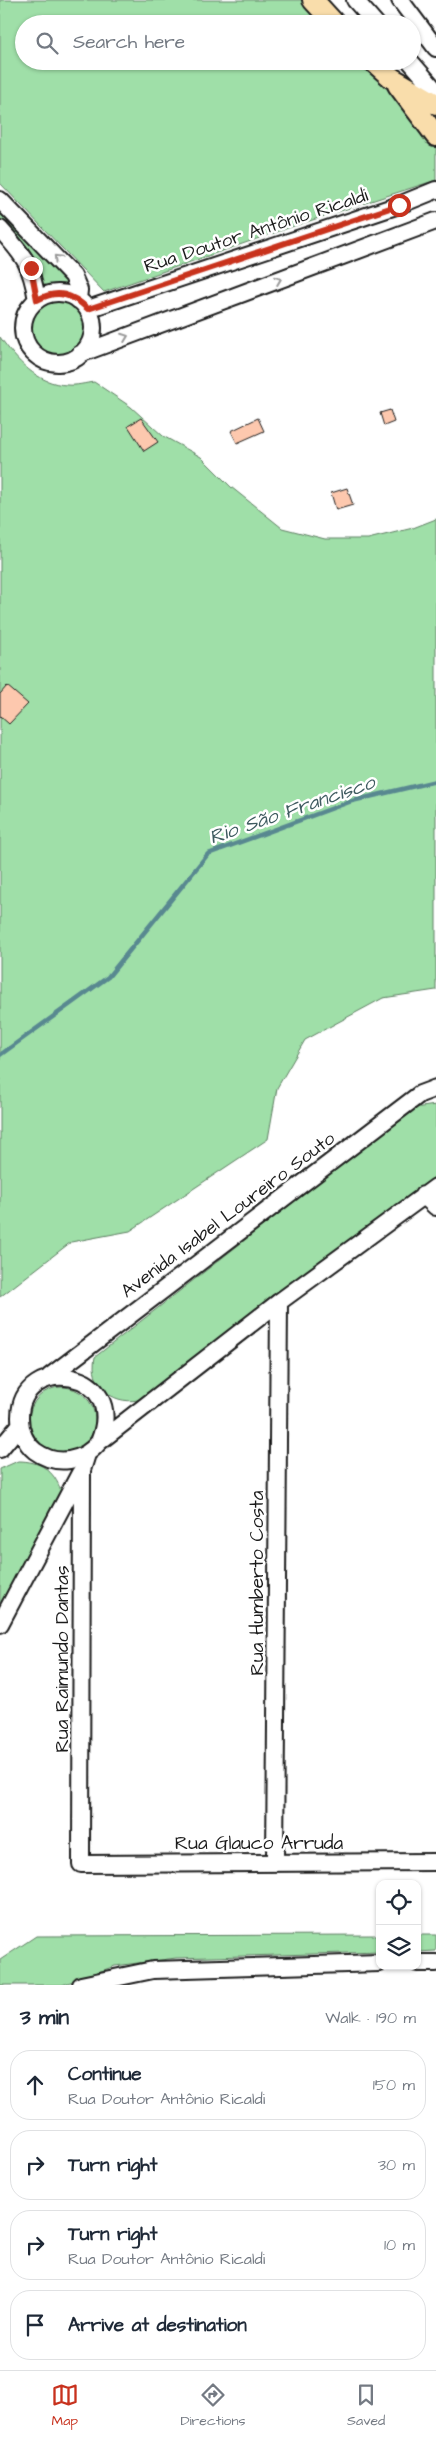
<!DOCTYPE html>
<html lang="en">
<head>
<meta charset="utf-8">
<style>
	:root { --surface:#fff; --page:#f6f6f7; --text:#1f2937; --muted:#747a83; --line:#e0e1e3; --accent:#c8321e }
	body { margin:0; font-family:"Architects Daughter",sans-serif; background:var(--page); color:var(--text) }
	.controls { position:absolute; right:15px; bottom:15px; display:grid; overflow:hidden; border-radius:10px; box-shadow:0 1px 4px #0004 }
	.controls button { width:45px; height:45px; display:grid; place-items:center; padding:0; border:0; border-bottom:1px solid var(--line); background:var(--surface); color:var(--text); font:25px sans-serif }
	.stop { position:absolute; width:15px; height:15px; margin:-11px; border:4px solid #c8321e; border-radius:50%; background:#fff }
	.stop.end { background:#c8321e; border-color:#fff; box-shadow:0 1px 5px #0008 }
	.list { margin:0; padding:0; list-style:none }
	h2 { display:flex; justify-content:space-between; align-items:center; height:65px; margin:0; padding:0 20px; font-size:21px }
	h2 small { font-size:16px; font-weight:400; color:var(--muted) }
	.list li { display:grid; grid-template-columns:32px 1fr auto; gap:15px; align-items:center; box-sizing:border-box; height:70px; margin:0 10px 10px; padding:0 10px; border:1px solid var(--line); border-radius:20px }
	.list b { display:block; font-size:19px; white-space:nowrap }
	.list p { margin:0; font-size:16px; white-space:nowrap; color:var(--muted) }
	.list em { font-size:16px; font-style:normal; color:var(--muted) }
	.icon { flex:none; width:28px; height:28px; fill:none; stroke:currentColor; stroke-width:2; stroke-linecap:round; stroke-linejoin:round }
	.map { position:relative; flex:none; width:436px; height:1985px; overflow:hidden }
	.search { position:absolute; background:var(--surface); box-shadow:0 1px 4px #0004; left:15px; right:15px; top:15px; height:55px; display:flex; align-items:center; gap:12px; box-sizing:border-box; padding:0 18px; border-radius:28px; color:var(--muted); font-size:19px }
	.sheet { height:385px; background:var(--surface) }
	nav { display:flex; justify-content:space-around; align-items:center; box-sizing:border-box; height:70px; border-top:1px solid var(--line); background:var(--surface); font-size:14px; color:var(--muted) }
	nav a { display:grid; justify-items:center; gap:2px }
	nav .on { color:var(--accent) }
	.map>svg:first-child { display:block }
</style>
</head>
<body>
<div class="map">
<svg width="436" height="1985" viewBox="0 0 436 1985">
	<rect width="100%" height="100%" fill="#fff"/>
	<filter id="ink" filterUnits="userSpaceOnUse"><feTurbulence type="fractalNoise" baseFrequency=".02" numOctaves="2"/><feDisplacementMap in="SourceGraphic" scale="10" xChannelSelector="R" yChannelSelector="G"/><feConvolveMatrix kernelMatrix="1 2 1 2 8 2 1 2 1" color-interpolation-filters="sRGB"/></filter>
	<g filter="url(#ink)">
		<path fill="#9fdfa8" stroke="#5e7e62" d="M0 0H301L325 24H24V61H362L427 128 436 145V180L294 226 104 292 0 183Z
			M0 205 66 276 69 286 42 291C42 286 42 280 41 275 36 258 12 233 0 220Z
			M26 327a31 31 0 1 1 62 0a31 31 0 1 1-62 0Z
			M0 337C16 360 37 384 67 385 76 386 86 383 94 382L131 407 163 436 201 457 231 487 282 528 325 539H368L413 528 436 519V990L383 998 305 1040 277 1088 268 1139 130 1231 71 1242 0 1297Z
			M436 1105V1178L138 1400C111 1405 89 1384 95 1357L414 1108Z
			M29 1420a33 33 0 1 1 66 0a33 33 0 1 1-66 0Z
			M18 1461C40 1461 54 1470 61 1491L0 1609V1469Z
			M380 1935V1952L176 1958 115 1966 62 1985H0V1960L36 1936Z
			M417 1935H436V1951L417 1952Z"/>
		<g fill="none" stroke-linecap="round" stroke-linejoin="round">
			<path stroke="#588890" stroke-width="4.5" d="M0 1055 108 977 208 854 352 801 436 781"/>
		</g>
		<path fill="#fdc8ae" stroke="#1c1c1c" d="M390 410 394 422 384 426 380 413Z
			M141 418 158 442 144 451 128 426Z
			M258 418 264 431 237 443 231 431Z
			M347 488 353 505 336 510 331 493Z
			M7 686 28 704 9 724 0 716V694Z"/>
		<g fill="none" stroke-linecap="round" stroke-linejoin="round">
			<g stroke="#1c1c1c" stroke-width="20">
				<path id="minor" d="M355 0 376 24
					M400 0 436 48
					M410 61 436 91
					M0 200 73 276 79 290 78 300
					M0 229C24 256 31 263 37 300
					M23 328a35 35 0 1 1 70 0a35 35 0 1 1-70 0Z
					M88 309 399 205 436 190
					M80 354 436 221
					M423 1195 436 1207
					M49 1377 420 1094 436 1088
					M99 1442C130 1367 20 1354 20 1417 20 1430 25 1443 35 1451 57 1467 83 1462 99 1442L279 1302 436 1187
					M0 1449 20 1425
					M87 1454 82 1470 81 1864 436 1862
					M0 1624 80 1473
					M275 1863 279 1302
					M417 1963H436
					M81 1985 153 1970 380 1963"/>
			</g>
			<g stroke="#1c1c1c" stroke-width="24">
				<path id="major" d="M313 0 335 24
					M373 61 392 78 436 104
					M398 85 436 136"/>
			</g>
			<use href="#minor" stroke="#fff" stroke-width="16"/>
			<use href="#major" stroke="#f9ddab" stroke-width="20"/>
		</g>
		<defs><path id="oneway-chevron" d="M-2-3.5L2.5 0L-2 3.5" fill="none" stroke-width="1.6" stroke-linecap="round" stroke-linejoin="round" transform="scale(1.25)"/></defs>
		<g stroke="#999">
			<use href="#oneway-chevron" transform="translate(57 258) rotate(-134)"/>
			<use href="#oneway-chevron" transform="translate(278 280) rotate(-21)"/>
			<use href="#oneway-chevron" transform="translate(125 337) rotate(-21)"/>
		</g>
	</g>
	<g fill="none" stroke-linecap="round" stroke-linejoin="round" filter="url(#ink)">
		<path stroke="#c8321e" stroke-width="6" d="M31 268 37 300C58 289 72 294 88 309L399 205"/>
	</g>
	<g text-anchor="middle" dominant-baseline="central" stroke-width="5" stroke-linejoin="round" paint-order="stroke">
		<g font-size="19" fill="#1c1c1c" stroke="#fff">
			<text transform="translate(256 231) rotate(-18)">Rua Doutor Antônio Ricaldi</text>
			<text transform="translate(228 1215) rotate(-37)">Avenida Isabel Loureiro Souto</text>
			<text transform="translate(257 1583) rotate(-90)">Rua Humberto Costa</text>
			<text transform="translate(62 1659) rotate(-90)">Rua Raimundo Dantas</text>
			<text x="259" y="1843">Rua Glauco Arruda</text>
		</g>
		<g font-size="20" font-style="italic" fill="#3f5b60" stroke="#fff">
			<text transform="translate(292 810) rotate(-19)">Rio São Francisco</text>
		</g>
	</g>
</svg>
<div class="controls">
<button><svg class="icon" aria-label="locate" viewBox="0 0 24 24"><circle cx="12" cy="12" r="6"/><path d="M12 2v4M12 18v4M2 12h4M18 12h4"/></svg></button>
<button><svg class="icon" aria-label="layers" viewBox="0 0 24 24"><path d="M12 4l9 5-9 5-9-5zM3 14l9 5 9-5"/></svg></button>
</div>
<div class="stop" style="left:399px;top:205px"></div>
<div class="stop end" style="left:31px;top:268px"></div>
<div class="search"><svg class="icon" aria-label="search" viewBox="0 0 24 24"><circle cx="10" cy="10" r="6"/><path d="M15 15l6 6"/></svg>Search here</div>
</div>
<section class="sheet">
<h2>3 min<small>Walk · 190 m</small></h2>
<ul class="list">
<li><svg class="icon" aria-label="ahead" viewBox="0 0 24 24"><path d="M12 20V5M6 11l6-6 6 6"/></svg><div><b>Continue</b><p>Rua Doutor Antônio Ricaldi</p></div><em>150 m</em></li>
<li><svg class="icon" aria-label="right" viewBox="0 0 24 24"><path d="M7 20v-9h11M14 6l5 5-5 5"/></svg><div><b>Turn right</b></div><em>30 m</em></li>
<li><svg class="icon" aria-label="right" viewBox="0 0 24 24"><path d="M7 20v-9h11M14 6l5 5-5 5"/></svg><div><b>Turn right</b><p>Rua Doutor Antônio Ricaldi</p></div><em>10 m</em></li>
<li><svg class="icon" aria-label="arrive" viewBox="0 0 24 24"><path d="M6 21V4h12l-3 4 3 4H6"/></svg><div><b>Arrive at destination</b></div></li>
</ul>
</section>
<nav>
<a class="on"><svg class="icon" aria-label="map" viewBox="0 0 24 24"><path d="M3 6l6-2 6 2 6-2v14l-6 2-6-2-6 2zM9 4v14M15 6v14"/></svg>Map</a>
<a><svg class="icon" aria-label="directions" viewBox="0 0 24 24"><path d="M12 3l9 9-9 9-9-9zM9 14v-3h6M13 9l2 2-2 2"/></svg>Directions</a>
<a><svg class="icon" aria-label="saved" viewBox="0 0 24 24"><path d="M7 4h10v16l-5-4-5 4z"/></svg>Saved</a>
</nav>
</body>
</html>
